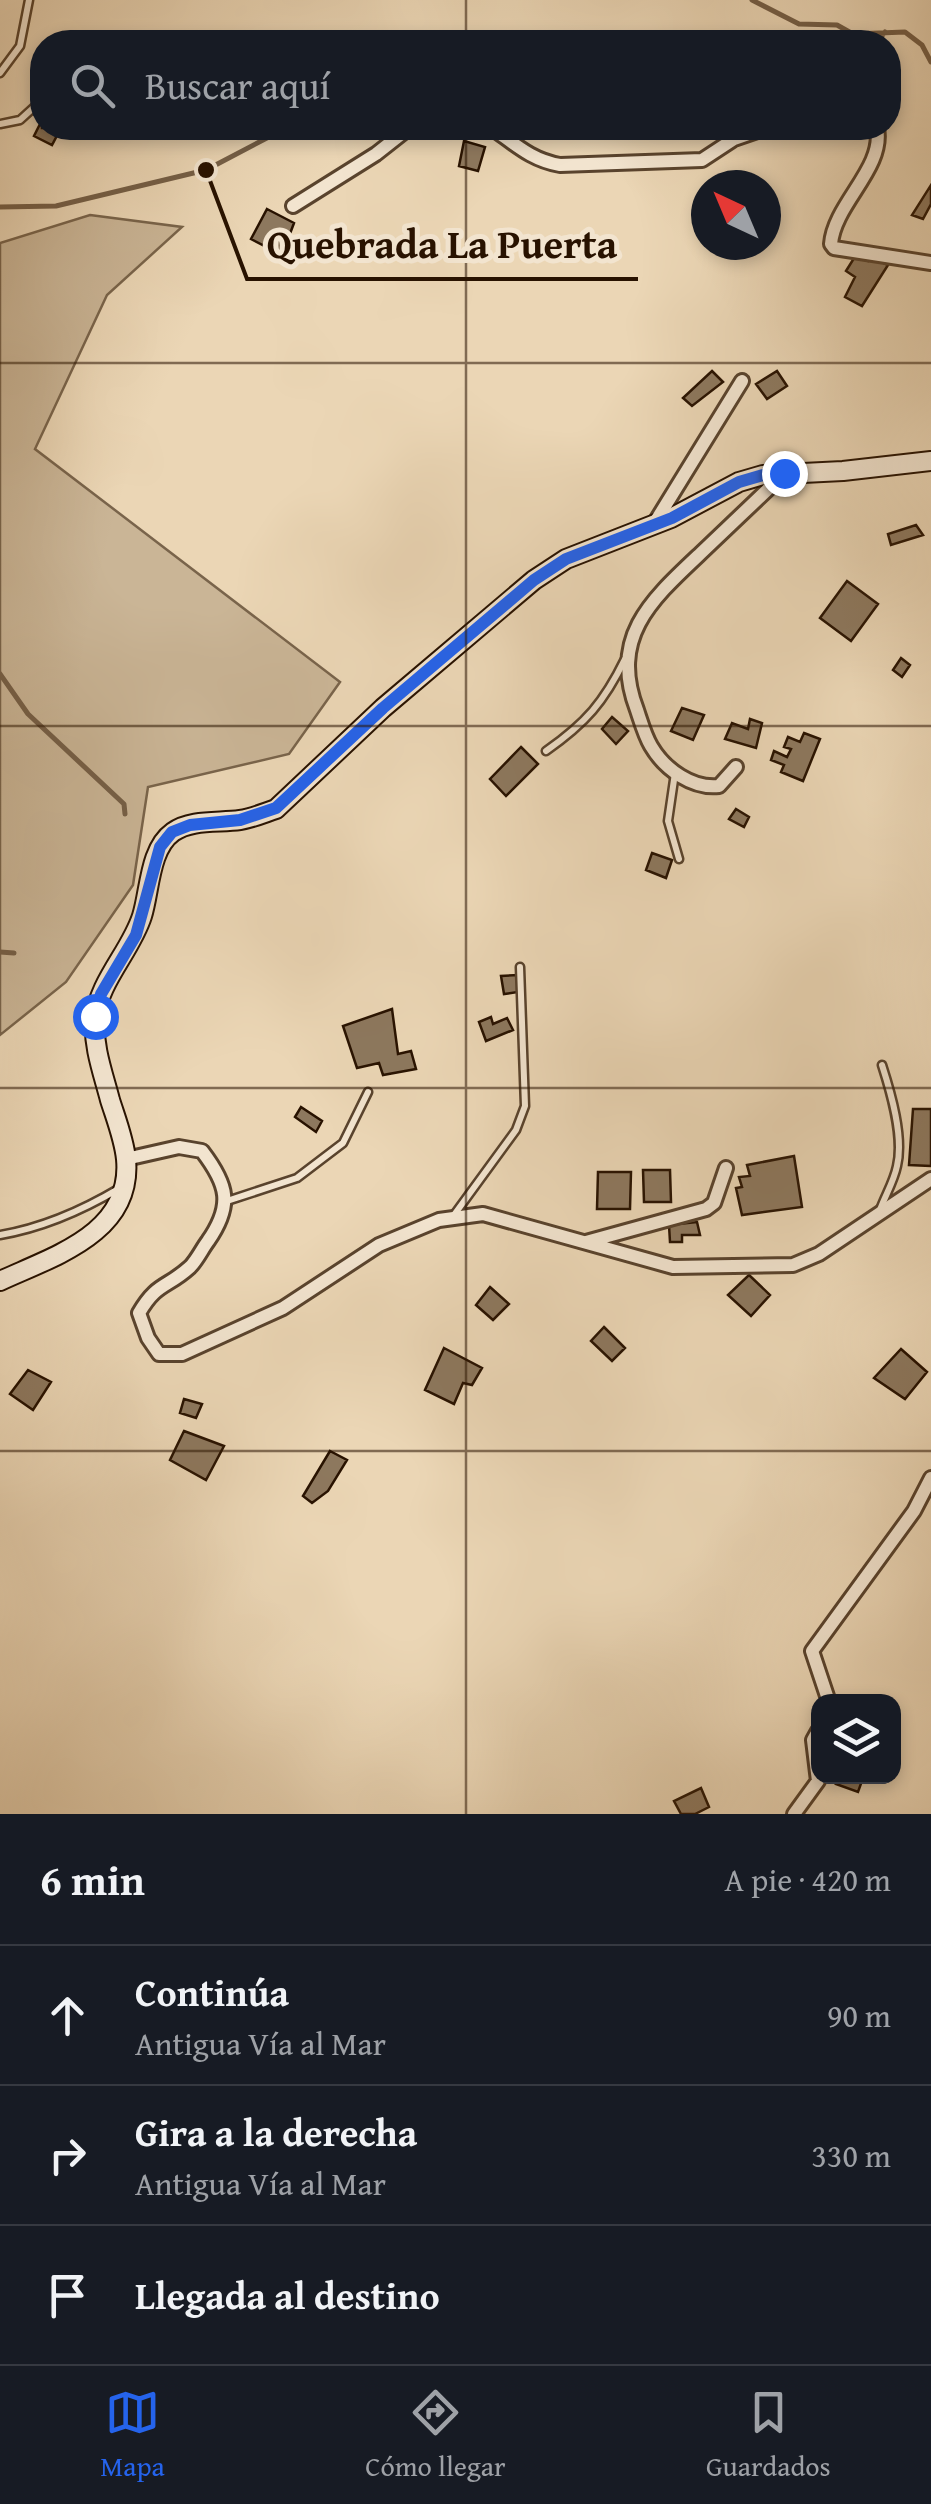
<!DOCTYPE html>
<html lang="es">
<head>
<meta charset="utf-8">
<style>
	:root { --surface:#171b24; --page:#242831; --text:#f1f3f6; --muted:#9ea1a6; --line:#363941; --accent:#2563eb }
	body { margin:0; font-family:"Gentium Book Plus",serif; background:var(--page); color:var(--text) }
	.controls { position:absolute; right:30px; bottom:30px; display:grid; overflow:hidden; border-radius:20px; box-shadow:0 5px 15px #0003 }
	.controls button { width:90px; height:90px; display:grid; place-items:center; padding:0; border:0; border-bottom:2px solid var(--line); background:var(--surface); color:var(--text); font:50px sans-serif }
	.compass { position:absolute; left:691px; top:170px; width:90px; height:90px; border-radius:50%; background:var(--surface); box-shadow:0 5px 15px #0003; rotate:316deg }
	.stop { position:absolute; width:30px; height:30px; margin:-22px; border:8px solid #2563eb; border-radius:50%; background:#fff }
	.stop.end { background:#2563eb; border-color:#fff; box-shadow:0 2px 10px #0008 }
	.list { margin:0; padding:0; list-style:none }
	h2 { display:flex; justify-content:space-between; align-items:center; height:130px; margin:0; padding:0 40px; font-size:42px }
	h2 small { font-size:32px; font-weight:400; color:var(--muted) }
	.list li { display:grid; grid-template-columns:65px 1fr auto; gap:30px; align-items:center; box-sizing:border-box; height:140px; padding:0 40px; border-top:2px solid var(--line) }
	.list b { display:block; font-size:38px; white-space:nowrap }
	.list p { margin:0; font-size:32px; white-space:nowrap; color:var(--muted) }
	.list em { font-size:32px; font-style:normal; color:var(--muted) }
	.icon { flex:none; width:55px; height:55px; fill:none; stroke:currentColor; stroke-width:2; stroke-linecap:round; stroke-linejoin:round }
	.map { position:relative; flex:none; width:931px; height:1814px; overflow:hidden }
	.search { position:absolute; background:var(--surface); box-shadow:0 5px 15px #0003; left:30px; right:30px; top:30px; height:110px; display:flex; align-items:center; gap:25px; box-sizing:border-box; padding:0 35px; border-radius:40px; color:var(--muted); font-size:38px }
	.sheet { height:550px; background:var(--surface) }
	nav { display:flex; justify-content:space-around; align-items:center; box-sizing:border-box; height:140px; border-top:2px solid var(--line); background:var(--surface); font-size:28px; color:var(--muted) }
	nav a { display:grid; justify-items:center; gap:5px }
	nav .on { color:var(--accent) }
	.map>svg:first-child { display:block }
</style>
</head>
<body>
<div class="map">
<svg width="931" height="1814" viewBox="0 0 931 1814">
	<rect width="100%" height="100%" fill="#ebd6b5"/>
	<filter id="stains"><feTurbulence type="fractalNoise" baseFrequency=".002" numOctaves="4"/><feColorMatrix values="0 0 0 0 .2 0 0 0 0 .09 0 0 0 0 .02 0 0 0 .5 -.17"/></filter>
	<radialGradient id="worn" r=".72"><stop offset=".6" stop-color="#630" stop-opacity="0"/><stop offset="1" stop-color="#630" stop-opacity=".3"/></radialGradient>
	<path fill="#cab596" stroke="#79644b" stroke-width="2.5" d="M90 215 182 227 107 295 35 449 340 682 289 754 148 787 133 885 66 982 0 1035V243Z"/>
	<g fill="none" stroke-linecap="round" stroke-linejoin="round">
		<path stroke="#755f47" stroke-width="5" d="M752 0 799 24 837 25 853 34 905 32 922 45 931 62
			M877 42 885 32
			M0 207 56 206 206 170 286 128
			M0 674 28 714 124 804 125 814
			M0 952 14 953"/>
	</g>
	<path fill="#8d785e" stroke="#281200" stroke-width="2.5" d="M42 120V128H61L52 145 34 136Z
		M464 141 485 147 478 171 459 166Z
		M931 185V204L923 219 912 215Z
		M267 209 294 223 282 255 251 239Z
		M856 255 868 261 871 257 888 265 862 306 845 297 855 277 846 271Z
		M712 371 723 382 692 406 683 398Z
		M777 371 787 386 767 399 756 384Z
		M916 525 923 535 891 545 888 534Z
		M847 581 878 604 851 641 820 618Z
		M901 658 910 665 902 677 893 670Z
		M682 708 704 715 693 740 671 731Z
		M612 717 628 731 616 744 602 729Z
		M750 719 762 723 756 748 725 739 732 723 748 729Z
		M804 733 820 739 803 781 781 772 784 765 771 760 774 751 787 757 791 749 784 747 788 737 800 742Z
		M521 747 538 764 506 796 490 779Z
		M736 809 749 817 744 827 729 819Z
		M652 853 672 860 666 878 646 870Z
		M518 975V992L504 994 501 976Z
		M392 1009 398 1054 411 1051 416 1069 383 1075 379 1063 357 1068 343 1026Z
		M491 1017 493 1024 507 1018 513 1030 486 1041 479 1022Z
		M301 1107 322 1121 316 1132 295 1117Z
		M913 1109H931V1166L909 1165Z
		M794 1156 802 1207 742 1215 736 1188 742 1187 739 1177 750 1176 747 1165Z
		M643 1170H670L671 1202H644Z
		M598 1172H631L630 1209H597Z
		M697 1222 700 1235H682V1242H670L669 1225Z
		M749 1275 770 1295 751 1316 728 1295Z
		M490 1287 509 1304 493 1320 476 1305Z
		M604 1327 625 1348 612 1361 591 1341Z
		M444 1348 482 1368 472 1385 463 1383 454 1404 425 1390Z
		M901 1349 927 1372 905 1399 874 1378Z
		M28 1370 51 1382 33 1410 10 1394Z
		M184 1399 202 1404 196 1418 180 1413Z
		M184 1431 224 1446 206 1480 170 1460Z
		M330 1451 347 1460 328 1491 312 1503 303 1496Z
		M840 1776 863 1778 858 1792 836 1784Z
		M701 1788 709 1807 695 1814H681L674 1801Z"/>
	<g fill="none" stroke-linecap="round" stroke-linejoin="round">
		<g stroke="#59432d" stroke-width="11">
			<path id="service" d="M0 73 20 46 29 0
				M0 124 20 120 42 100
				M546 751C586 723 604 702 625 659
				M675 773 668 821 679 859
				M227 1201 297 1178 343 1143 368 1092
				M880 1210C885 1196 894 1181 897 1166 904 1137 891 1093 882 1065
				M454 1215 516 1130 525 1106 520 967
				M0 1235C42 1228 83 1210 120 1188"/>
		</g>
		<g stroke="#59432d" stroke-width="18">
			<path id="minor" d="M492 128C515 144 531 160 560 165L702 160 734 139 766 128
				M877 128C885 168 834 204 831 244L834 248 931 263
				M293 206 376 154 409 128
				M654 524 742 381
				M736 767 719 786C693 789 665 770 651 746 645 736 641 722 637 710 609 637 651 600 701 553 729 526 757 500 785 473
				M126 1159 179 1147 202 1151C228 1185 233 1205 208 1241 202 1249 197 1260 190 1267 167 1288 157 1282 139 1313L148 1338 159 1354H182L283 1308 379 1245 439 1220 483 1214 673 1267 793 1265 819 1254 931 1179
				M586 1242 706 1209 714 1203 726 1168
				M829 1702 812 1651 914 1511 931 1478
				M794 1814 818 1781 813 1740 818 1731"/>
		</g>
		<g stroke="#281200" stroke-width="22">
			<path id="secondary" d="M0 1281C54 1256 133 1233 126 1159 124 1139 116 1119 110 1100 103 1073 93 1047 95 1019 98 982 131 951 142 916 150 891 149 849 173 832 191 819 219 823 240 820 253 818 264 813 276 809L383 708 534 580 566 559 671 518 739 482 763 475 843 471 931 461"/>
		</g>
		<use href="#service" stroke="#f2e4cf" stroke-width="6"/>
		<use href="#minor" stroke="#f2e4cf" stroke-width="12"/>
		<use href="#secondary" stroke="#f2e4cf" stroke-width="18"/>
	</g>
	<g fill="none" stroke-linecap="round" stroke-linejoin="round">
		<path stroke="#2563eb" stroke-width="12" d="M95 1016 101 994 136 935 160 847 172 832 190 825 240 820 276 808 383 708 534 580 566 559 672 518 739 482 763 475 784 473"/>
	</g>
	<path fill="none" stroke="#281200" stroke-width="2.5" stroke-opacity="0.55" d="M466 0V42M466 128V1814M0 363H931M0 726H931M0 1088H931M0 1451H931"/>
	<path fill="none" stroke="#281200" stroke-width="4" d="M206 170L247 279H638"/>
	<circle fill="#281200" stroke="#f2e4cf" stroke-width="4" cx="206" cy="170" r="10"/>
	<g font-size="40" text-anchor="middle" font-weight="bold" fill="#281200" stroke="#f2e4cf" stroke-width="10" stroke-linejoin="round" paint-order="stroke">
		<text x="442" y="258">Quebrada La Puerta</text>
	</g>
	<rect width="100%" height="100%" filter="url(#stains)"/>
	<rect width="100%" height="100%" fill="url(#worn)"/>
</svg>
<div class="controls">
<button><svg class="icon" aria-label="layers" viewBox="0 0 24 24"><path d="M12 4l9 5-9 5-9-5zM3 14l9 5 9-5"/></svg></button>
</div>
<svg class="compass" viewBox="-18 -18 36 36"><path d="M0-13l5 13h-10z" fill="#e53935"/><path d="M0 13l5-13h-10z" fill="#9ea1a6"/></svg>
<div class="stop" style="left:95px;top:1016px"></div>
<div class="stop end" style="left:784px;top:473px"></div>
<div class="search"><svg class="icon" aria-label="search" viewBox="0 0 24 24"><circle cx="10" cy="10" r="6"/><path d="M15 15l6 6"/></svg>Buscar aquí</div>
</div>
<section class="sheet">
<h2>6 min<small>A pie · 420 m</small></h2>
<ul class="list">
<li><svg class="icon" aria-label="ahead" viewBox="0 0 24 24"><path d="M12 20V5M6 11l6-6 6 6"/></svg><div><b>Continúa</b><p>Antigua Vía al Mar</p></div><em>90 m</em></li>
<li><svg class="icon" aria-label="right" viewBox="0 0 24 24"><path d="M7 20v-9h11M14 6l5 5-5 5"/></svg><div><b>Gira a la derecha</b><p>Antigua Vía al Mar</p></div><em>330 m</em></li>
<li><svg class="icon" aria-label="arrive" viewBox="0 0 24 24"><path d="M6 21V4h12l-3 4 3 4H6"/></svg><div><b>Llegada al destino</b></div></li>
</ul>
</section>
<nav>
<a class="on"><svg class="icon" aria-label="map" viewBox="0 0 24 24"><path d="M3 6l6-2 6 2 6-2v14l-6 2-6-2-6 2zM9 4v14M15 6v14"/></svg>Mapa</a>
<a><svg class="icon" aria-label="directions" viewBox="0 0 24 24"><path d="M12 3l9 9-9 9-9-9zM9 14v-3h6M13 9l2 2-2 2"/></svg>Cómo llegar</a>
<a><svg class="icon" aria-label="saved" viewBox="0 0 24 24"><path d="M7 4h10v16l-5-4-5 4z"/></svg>Guardados</a>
</nav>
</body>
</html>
